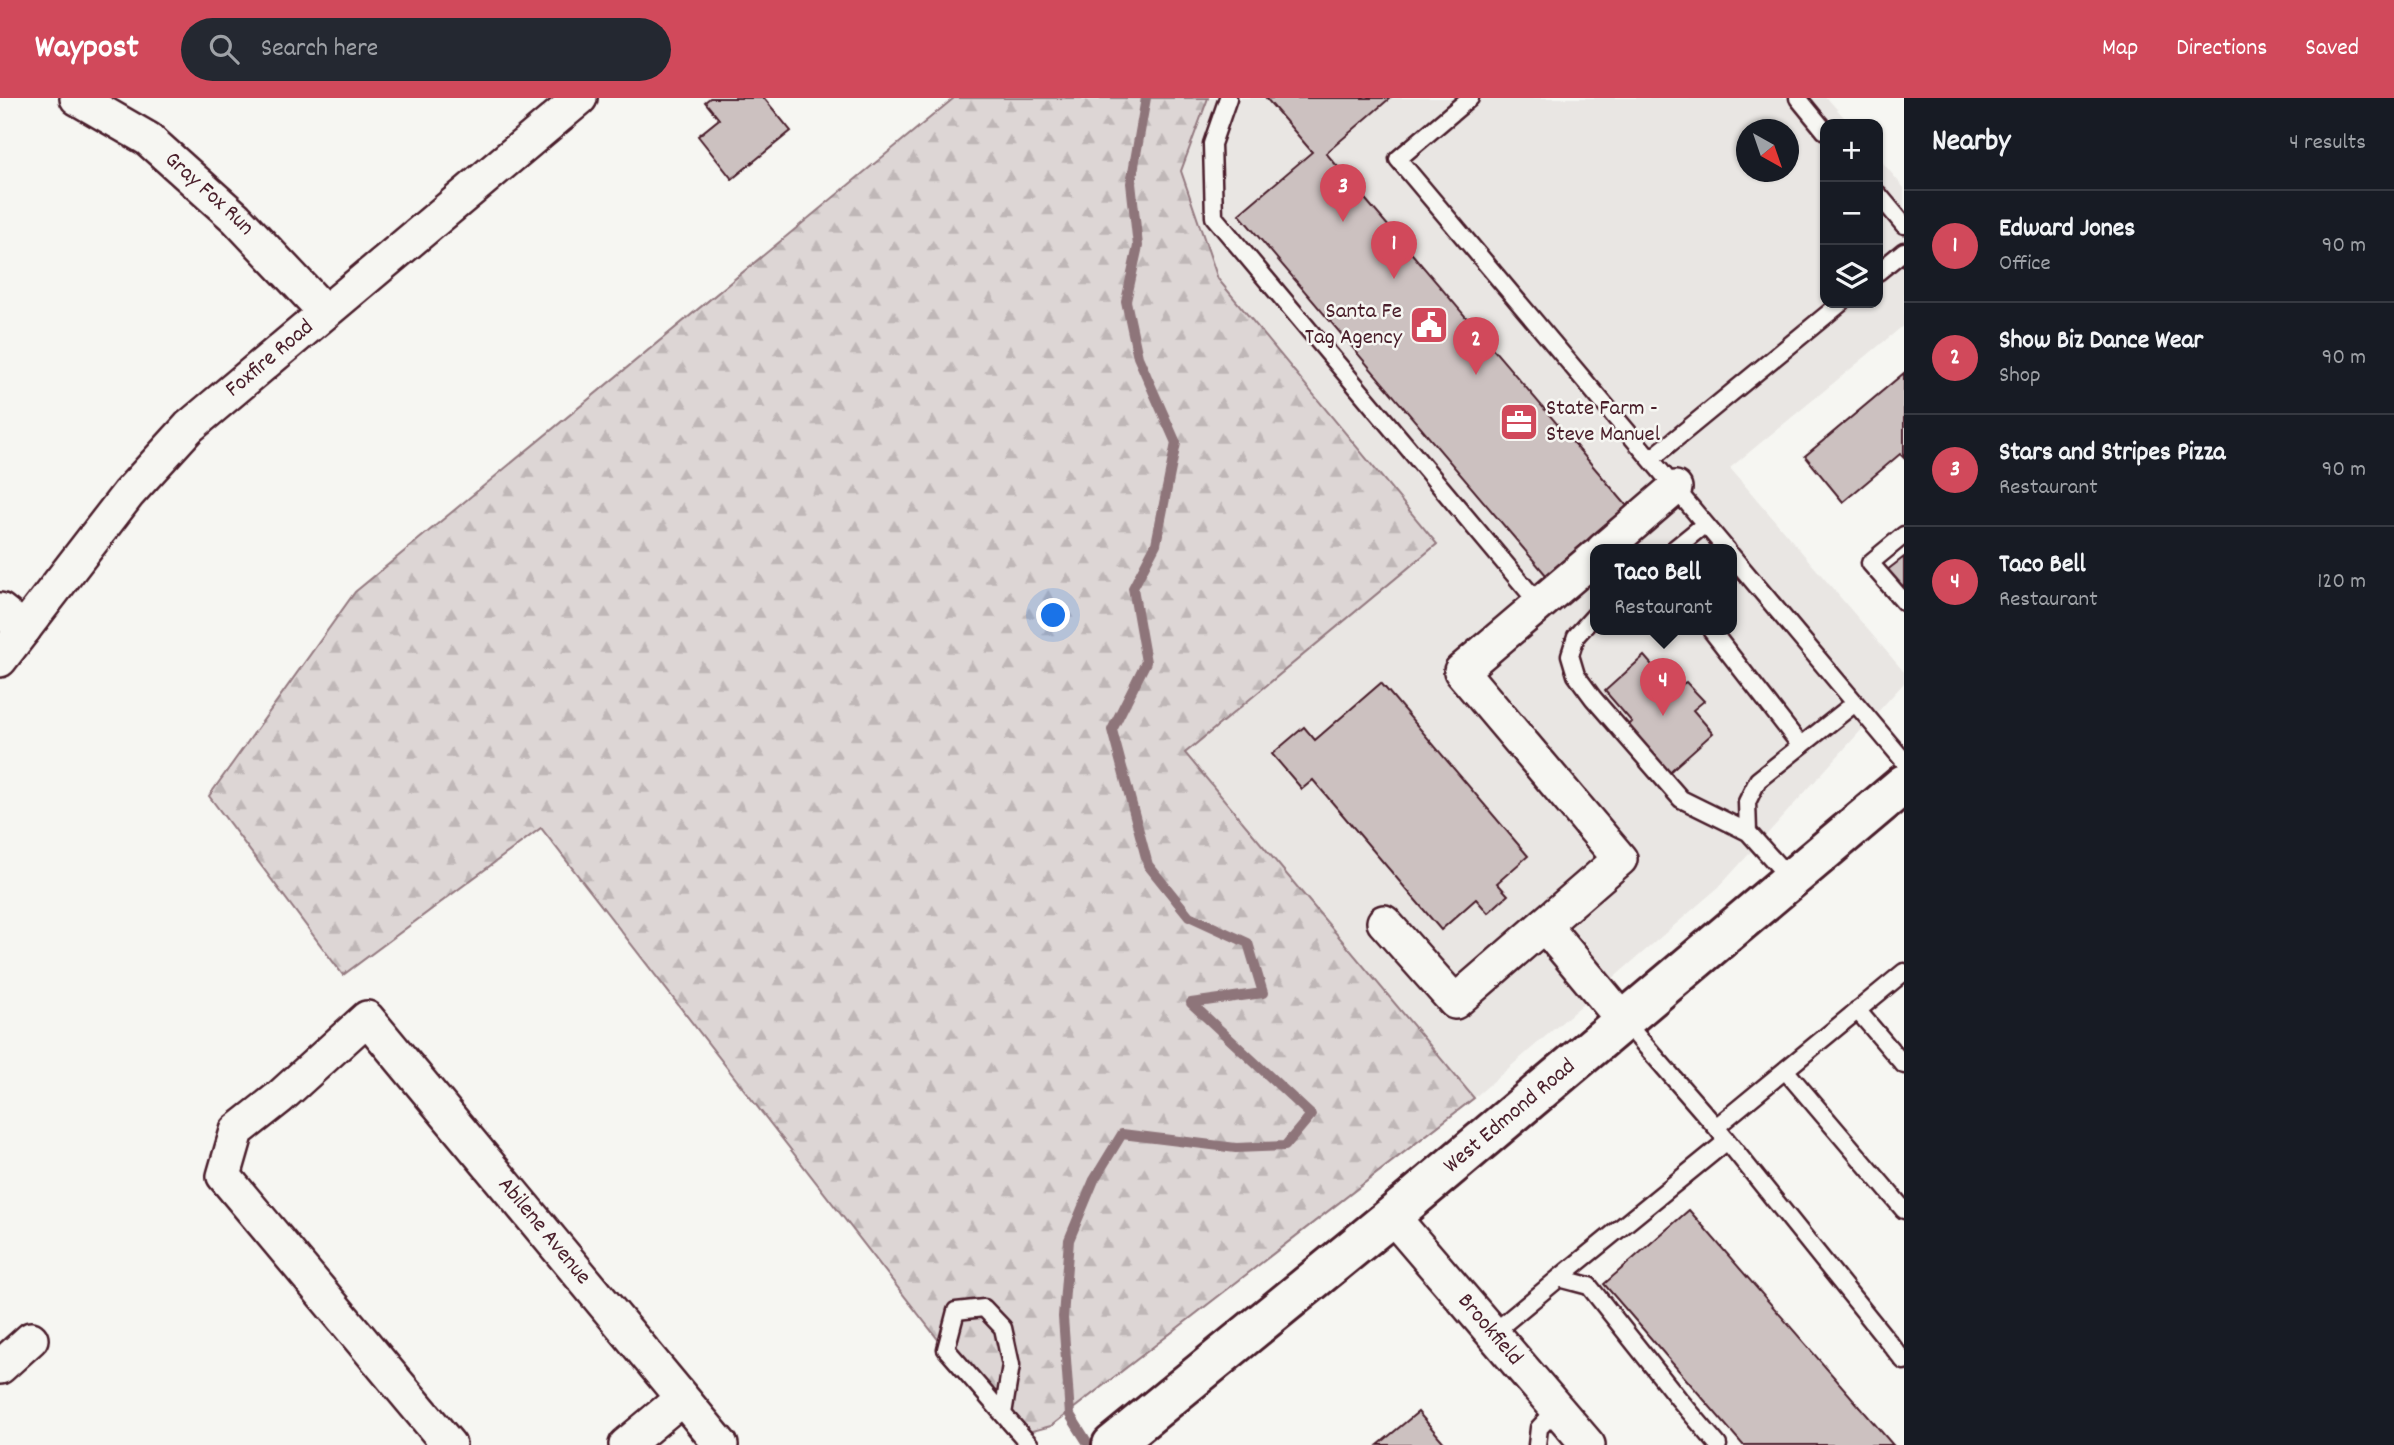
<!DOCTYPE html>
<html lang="en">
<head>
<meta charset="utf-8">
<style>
	:root { --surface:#171b24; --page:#242831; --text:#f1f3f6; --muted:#9ea1a6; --line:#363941; --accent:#d1495b }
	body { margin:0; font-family:Dekko,sans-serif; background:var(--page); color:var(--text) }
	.controls { position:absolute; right:21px; top:21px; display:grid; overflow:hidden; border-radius:14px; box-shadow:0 2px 5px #0004 }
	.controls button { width:63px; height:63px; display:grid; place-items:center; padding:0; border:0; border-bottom:2px solid var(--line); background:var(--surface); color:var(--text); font:35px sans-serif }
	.compass { position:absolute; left:1736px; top:21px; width:63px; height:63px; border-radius:50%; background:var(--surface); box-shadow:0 2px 5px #0004; rotate:140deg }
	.you { position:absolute; left:1054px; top:518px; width:24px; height:24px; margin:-18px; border:5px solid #fff; border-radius:50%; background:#1a73e8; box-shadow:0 0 0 10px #1a73e833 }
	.badge { display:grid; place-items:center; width:46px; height:46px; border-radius:50%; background:var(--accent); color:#fff; font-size:23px; font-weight:700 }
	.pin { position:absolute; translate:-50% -58px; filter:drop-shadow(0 2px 4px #0008) }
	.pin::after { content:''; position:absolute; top:37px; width:24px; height:21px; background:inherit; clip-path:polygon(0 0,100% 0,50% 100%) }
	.popup { position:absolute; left:1590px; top:446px; width:147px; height:91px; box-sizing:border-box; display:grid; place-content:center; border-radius:14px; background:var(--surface); filter:drop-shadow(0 2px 5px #0005); font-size:23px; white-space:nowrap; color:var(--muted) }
	.popup b { font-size:26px; color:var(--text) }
	.popup::after { content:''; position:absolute; left:50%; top:100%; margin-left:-14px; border:14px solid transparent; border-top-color:var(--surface) }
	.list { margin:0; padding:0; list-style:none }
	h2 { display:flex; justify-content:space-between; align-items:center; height:91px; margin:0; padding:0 28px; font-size:30px }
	h2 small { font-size:23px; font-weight:400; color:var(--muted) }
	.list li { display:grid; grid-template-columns:46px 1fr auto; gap:21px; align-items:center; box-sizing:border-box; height:112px; padding:0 28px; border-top:2px solid var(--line) }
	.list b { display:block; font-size:26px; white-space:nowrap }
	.list p { margin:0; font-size:23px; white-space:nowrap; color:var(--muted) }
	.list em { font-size:23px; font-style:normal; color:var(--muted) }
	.icon { flex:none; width:38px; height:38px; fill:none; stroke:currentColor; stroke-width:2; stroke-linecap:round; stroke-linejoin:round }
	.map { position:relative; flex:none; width:1904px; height:1347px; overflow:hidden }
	header { display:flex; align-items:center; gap:42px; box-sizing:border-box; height:98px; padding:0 35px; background:var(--accent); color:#fff }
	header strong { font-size:33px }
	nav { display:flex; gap:38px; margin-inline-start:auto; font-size:24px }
	.search { width:490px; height:63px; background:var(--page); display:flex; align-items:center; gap:18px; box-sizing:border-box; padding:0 24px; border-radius:38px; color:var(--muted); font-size:26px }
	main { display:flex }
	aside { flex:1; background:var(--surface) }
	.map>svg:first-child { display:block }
</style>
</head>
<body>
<header>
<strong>Waypost</strong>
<div class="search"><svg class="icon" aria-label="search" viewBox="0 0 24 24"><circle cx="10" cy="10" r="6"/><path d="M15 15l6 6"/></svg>Search here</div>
<nav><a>Map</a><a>Directions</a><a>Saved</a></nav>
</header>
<main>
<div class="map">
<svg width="1904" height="1347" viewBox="0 0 1904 1347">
	<defs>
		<pattern id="forest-firs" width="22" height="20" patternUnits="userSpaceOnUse" patternTransform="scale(1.75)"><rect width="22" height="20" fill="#ddd6d5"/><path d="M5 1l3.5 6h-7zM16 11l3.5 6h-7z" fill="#bfb7b7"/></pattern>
	</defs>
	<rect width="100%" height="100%" fill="#f6f6f2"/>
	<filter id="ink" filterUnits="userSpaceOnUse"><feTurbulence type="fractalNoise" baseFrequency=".0143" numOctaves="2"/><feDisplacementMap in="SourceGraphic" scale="14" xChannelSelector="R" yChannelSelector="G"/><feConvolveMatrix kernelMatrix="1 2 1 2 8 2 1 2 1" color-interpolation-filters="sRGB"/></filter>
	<g filter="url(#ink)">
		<path fill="#e9e6e3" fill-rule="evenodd" d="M1208 0H1827L1850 26H1825V205H1878V59L1904 90V227L1730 370 1904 574V585L1720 788 1474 1000 1184 655 1437 446 1218 181 1181 73ZM1746 32H1788V74H1746ZM1595 452H1731V532H1595Z"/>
		<path fill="url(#forest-firs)" stroke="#947a80" stroke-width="2" d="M954 0H1208L1181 73 1218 181 1437 446 1185 655 1474 1000 1051 1328 1013 1338 541 730 343 877 209 698 355 494Z"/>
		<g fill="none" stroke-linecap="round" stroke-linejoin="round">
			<path stroke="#8e747a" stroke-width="10" d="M1089 1347 1070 1317 1063 1219 1069 1142 1094 1082 1122 1036 1236 1050 1285 1048 1311 1017 1191 905 1263 895 1248 845 1189 818 1148 767 1112 632 1146 564 1133 490 1156 446 1176 345 1138 259 1126 203 1138 148 1131 85 1146 0"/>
		</g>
		<path fill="#ccc1c0" stroke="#4a1f2b" stroke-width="2" d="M710 0H764L791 33 732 81 698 38 719 21 705 4Z
			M1266 0H1390L1326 55 1627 408 1546 477 1239 116 1312 54Z
			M1904 275V360L1900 356 1843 404 1805 358Z
			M1904 459V495L1886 473Z
			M1644 558 1673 591 1686 584 1704 603 1693 612 1713 635 1666 677 1625 631 1632 624 1605 593Z
			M1381 585 1528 758 1497 785 1508 797 1488 815 1476 801 1441 832 1313 682 1302 691 1272 656 1304 629 1315 642Z
			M1689 1112 1893 1347H1743L1604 1186Z
			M1418 1314 1446 1347H1378Z"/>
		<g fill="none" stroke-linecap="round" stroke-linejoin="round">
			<g stroke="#4a1f2b" stroke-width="21">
				<path id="service" d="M1228 0 1212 46 1214 119 1539 506
					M1470 0 1398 61 1727 452
					M1798 0 1825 33
					M1878 96 1904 127
					M1878 174 1904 153
					M1651 361 1841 205
					M1904 437 1870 465 1904 504
					M1673 452 1705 426
					M1731 457 1904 663
					M1595 517 1576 538 1570 557 1576 577 1593 600 1681 701 1748 734 1791 782
					M1711 532 1801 648
					M1748 734 1747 704 1758 682 1855 605
					M1857 912 1904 967
					M1624 923 1716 1029 1904 1263
					M1785 972 1904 1112
					M1716 1029 1904 874
					M1559 1180 1727 1043
					M1493 1235 1559 1180 1589 1188 1678 1300 1718 1347
					M1003 1316 1011 1267 1003 1230 984 1210 956 1213 946 1251 1030 1347
					M1537 1347 1539 1330 1557 1311"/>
			</g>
			<g stroke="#4a1f2b" stroke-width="38">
				<g id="minor">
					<path id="s1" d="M77 0 148 41 236 120 325 214"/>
					<path d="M1603 452 1675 390"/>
					<path d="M0 512 24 531"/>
					<path id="s2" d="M0 562 128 396 189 329 580 0"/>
					<path d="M1384 824 1455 904 1620 761 1461 573 1595 459"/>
					<path d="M1544 827 1624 923"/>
					<path id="s3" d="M1392 1118 1588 1347"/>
					<path d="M0 1269 31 1241"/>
					<path id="s4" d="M449 1347 224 1078 237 1033 280 999 367 920 721 1347"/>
					<path d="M626 1347 681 1301"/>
				</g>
			</g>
			<g stroke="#4a1f2b" stroke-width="44">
				<g id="secondary">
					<path id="s5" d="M1112 1347 1392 1118 1904 686"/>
				</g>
			</g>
			<use href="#service" stroke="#f6f6f2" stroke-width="16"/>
			<use href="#minor" stroke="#f6f6f2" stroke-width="33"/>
			<use href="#secondary" stroke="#f6f6f2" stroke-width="38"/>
		</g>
	</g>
	<defs>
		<g id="civic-square" transform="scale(2.0125)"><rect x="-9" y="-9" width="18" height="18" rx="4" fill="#d1495b" stroke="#f6f6f2"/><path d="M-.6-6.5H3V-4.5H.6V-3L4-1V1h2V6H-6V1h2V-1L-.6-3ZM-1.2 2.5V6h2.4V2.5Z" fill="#fff"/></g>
		<g id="office-square" transform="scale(2.0125)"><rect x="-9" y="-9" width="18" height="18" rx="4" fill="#d1495b" stroke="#f6f6f2"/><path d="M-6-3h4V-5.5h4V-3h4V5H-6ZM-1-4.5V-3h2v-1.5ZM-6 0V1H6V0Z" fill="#fff"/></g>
	</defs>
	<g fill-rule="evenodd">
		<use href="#civic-square" x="1429" y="227"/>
		<use href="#office-square" x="1519" y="324"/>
	</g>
	<g text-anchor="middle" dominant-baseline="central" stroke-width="5" stroke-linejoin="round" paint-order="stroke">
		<g font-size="23" fill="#4a1f2b" stroke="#f6f6f2">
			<text stroke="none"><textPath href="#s1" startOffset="164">Gray Fox Run</textPath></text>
			<text stroke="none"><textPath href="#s2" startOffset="406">Foxfire Road</textPath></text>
			<text stroke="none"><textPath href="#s5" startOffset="516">West Edmond Road</textPath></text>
			<text stroke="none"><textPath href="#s4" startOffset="847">Abilene Avenue</textPath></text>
			<text stroke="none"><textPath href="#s3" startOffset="150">Brookfield</textPath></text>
		</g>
		<g font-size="23" fill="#4a1f2b" stroke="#f6f6f2" text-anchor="end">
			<text x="1402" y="214">Santa Fe<tspan x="1402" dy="26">Tag Agency</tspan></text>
			<text x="1546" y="311" text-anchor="start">State Farm -<tspan x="1546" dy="26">Steve Manuel</tspan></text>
		</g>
	</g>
</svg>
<div class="controls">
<button>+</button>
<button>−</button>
<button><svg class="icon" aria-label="layers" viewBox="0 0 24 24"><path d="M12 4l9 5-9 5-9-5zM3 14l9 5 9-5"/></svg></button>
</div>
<svg class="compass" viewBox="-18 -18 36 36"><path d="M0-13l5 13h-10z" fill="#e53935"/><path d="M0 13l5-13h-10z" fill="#9ea1a6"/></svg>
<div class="you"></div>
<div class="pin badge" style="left:1394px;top:181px">1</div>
<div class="pin badge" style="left:1476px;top:277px">2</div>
<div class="pin badge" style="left:1343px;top:124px">3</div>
<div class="pin badge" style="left:1663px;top:618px">4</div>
<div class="popup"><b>Taco Bell</b>Restaurant</div>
</div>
<aside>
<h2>Nearby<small>4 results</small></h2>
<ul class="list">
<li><span class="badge">1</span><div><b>Edward Jones</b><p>Office</p></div><em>90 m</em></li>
<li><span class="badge">2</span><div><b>Show Biz Dance Wear</b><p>Shop</p></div><em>90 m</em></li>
<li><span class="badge">3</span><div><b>Stars and Stripes Pizza</b><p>Restaurant</p></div><em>90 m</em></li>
<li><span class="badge">4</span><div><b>Taco Bell</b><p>Restaurant</p></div><em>120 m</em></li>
</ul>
</aside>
</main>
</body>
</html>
